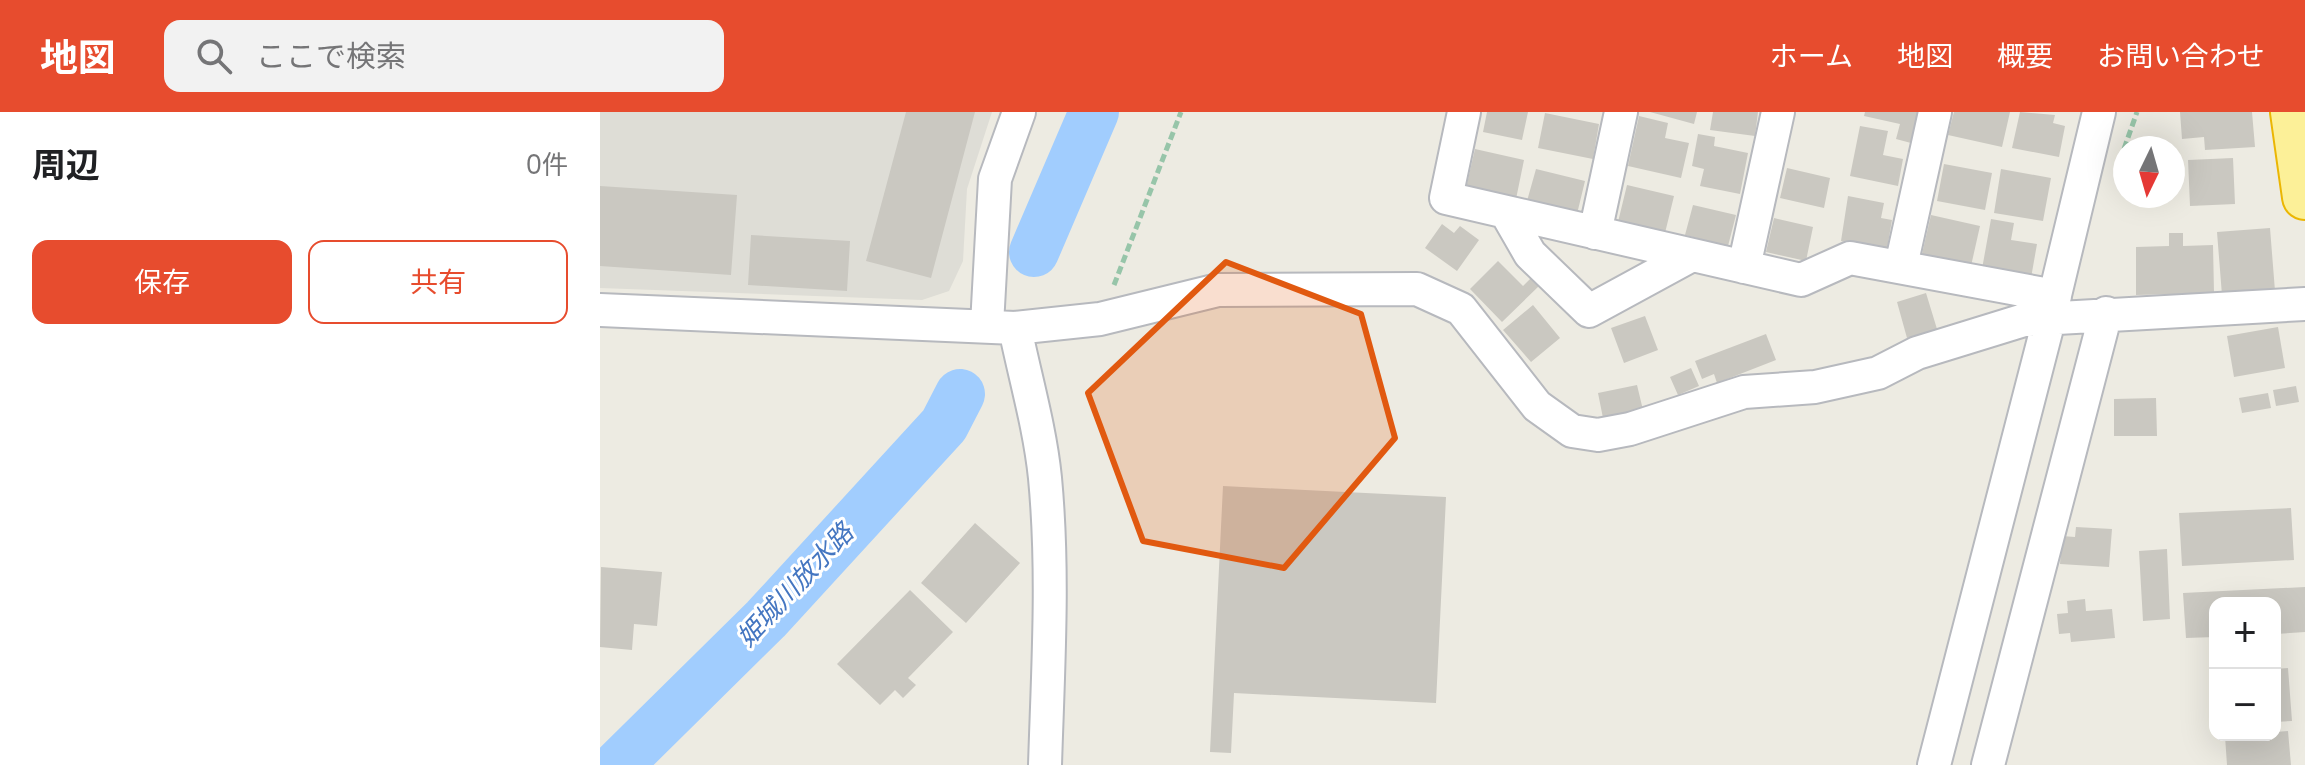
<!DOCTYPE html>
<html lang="ja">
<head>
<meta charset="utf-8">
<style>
	:root { --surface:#fff; --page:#f2f2f2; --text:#202124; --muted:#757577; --line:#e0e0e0; --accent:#e74c2e }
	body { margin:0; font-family:Poppins,"Noto Sans JP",sans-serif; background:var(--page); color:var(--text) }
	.controls { position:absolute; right:24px; bottom:24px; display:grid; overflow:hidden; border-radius:16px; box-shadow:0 8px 32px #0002 }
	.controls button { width:72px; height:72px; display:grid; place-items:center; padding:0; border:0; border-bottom:2px solid var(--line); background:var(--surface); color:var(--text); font:40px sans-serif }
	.compass { position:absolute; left:1513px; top:24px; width:72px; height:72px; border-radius:50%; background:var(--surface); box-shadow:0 8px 32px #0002; rotate:185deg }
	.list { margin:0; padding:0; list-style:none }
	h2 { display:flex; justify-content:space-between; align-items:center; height:104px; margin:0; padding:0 32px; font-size:34px }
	h2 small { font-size:26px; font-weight:400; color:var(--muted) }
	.actions { display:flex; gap:16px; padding:24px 32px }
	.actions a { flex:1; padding:18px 0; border:2px solid var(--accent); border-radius:16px; text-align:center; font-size:28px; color:var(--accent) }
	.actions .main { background:var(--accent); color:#fff }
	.icon { flex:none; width:44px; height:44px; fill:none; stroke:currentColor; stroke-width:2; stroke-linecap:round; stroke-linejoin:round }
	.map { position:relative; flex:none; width:1705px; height:653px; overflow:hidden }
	header { display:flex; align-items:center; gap:48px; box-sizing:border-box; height:112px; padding:0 40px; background:var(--accent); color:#fff }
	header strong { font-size:38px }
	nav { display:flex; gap:44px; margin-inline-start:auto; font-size:28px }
	.search { width:560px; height:72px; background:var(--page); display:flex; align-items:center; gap:20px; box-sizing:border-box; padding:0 28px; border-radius:16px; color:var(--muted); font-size:30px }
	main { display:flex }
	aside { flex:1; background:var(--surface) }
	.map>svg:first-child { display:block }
</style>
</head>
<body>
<header>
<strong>地図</strong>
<div class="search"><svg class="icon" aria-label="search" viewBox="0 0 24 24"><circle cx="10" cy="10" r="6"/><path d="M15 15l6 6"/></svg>ここで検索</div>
<nav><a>ホーム</a><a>地図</a><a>概要</a><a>お問い合わせ</a></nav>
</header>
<main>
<aside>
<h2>周辺<small>0件</small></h2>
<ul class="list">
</ul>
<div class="actions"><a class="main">保存</a><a>共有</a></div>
</aside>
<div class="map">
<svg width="1705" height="653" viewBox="0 0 1705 653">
	<rect width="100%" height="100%" fill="#edebe2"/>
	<path fill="#deddd6" d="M0 0H392L367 77 363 149 349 179 322 188 0 176Z"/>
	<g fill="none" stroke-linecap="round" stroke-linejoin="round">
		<path stroke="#a1cdfe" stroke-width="50" d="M434 140 494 0
			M18 653 166 507 344 313 360 282"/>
	</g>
	<path fill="#cac8c1" d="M306 0H375L331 166 266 149Z
		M887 0H928L922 28 883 20Z
		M1050 0H1097L1094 12Z
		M1113 0H1158L1155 24 1110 18Z
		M1265 0H1318L1311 31 1296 27 1300 12 1264 4Z
		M1354 0H1410L1402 35 1348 23Z
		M1420 0 1455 3 1453 11 1465 14 1459 45 1412 36Z
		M1580 0H1652L1655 35 1605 38 1604 25 1582 27Z
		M945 1 999 12 993 47 938 36Z
		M1039 4 1068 11 1065 26 1089 31 1081 66 1028 54Z
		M1260 14 1288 19 1283 43 1303 47 1298 74 1250 64Z
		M1098 22 1115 25 1114 34 1148 41 1140 82 1100 74 1104 57 1092 54Z
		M875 37 924 48 916 87 866 76Z
		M1633 46 1635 92 1590 94 1588 48Z
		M1344 52 1392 61 1385 98 1337 89Z
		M1187 56 1230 66 1224 96 1180 86Z
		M936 57 985 69 977 102 927 89Z
		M1401 57 1451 66 1443 109 1394 101Z
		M1027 73 1074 84 1065 121 1018 110Z
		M0 74 137 83 131 163 0 154Z
		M1248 84 1284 91 1281 106 1292 108 1287 137 1241 129Z
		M1093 93 1136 103 1128 134 1085 123Z
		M1331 103 1380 114 1371 154 1322 142Z
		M1174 106 1213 115 1206 149 1166 140Z
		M1391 107 1414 111 1411 128 1437 132 1431 166 1382 157Z
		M842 112 854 121 860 114 879 128 857 159 825 136Z
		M1670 116 1675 179 1622 183 1617 120Z
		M1569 121H1583V134L1613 133 1614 181 1536 183V135L1569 134Z
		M151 123 250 129 247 179 148 173Z
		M898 149 923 174 931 166 939 174 902 210 870 177Z
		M1326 181 1337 217 1307 226 1297 190Z
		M933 193 960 226 931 250 903 218Z
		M1045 204 1058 238 1024 251 1011 216Z
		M1678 215 1685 256 1634 265 1627 224Z
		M1166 222 1176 248 1117 271 1114 262 1102 267 1095 249Z
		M1091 256 1099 274 1078 283 1070 265Z
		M1037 273 1043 298 1003 306 998 281Z
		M1696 274 1699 290 1676 294 1673 278Z
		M1668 281 1671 296 1642 301 1639 286Z
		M1556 286 1557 324H1514V287Z
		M623 374 846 385 836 591 634 581 631 641 610 640Z
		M1691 396 1694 448 1582 454 1579 401Z
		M375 411 420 451 366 511 321 471Z
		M1476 415 1512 417 1509 455 1460 452 1462 424 1475 425Z
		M1567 437 1570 507 1543 509 1539 439Z
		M1 455 62 460 57 514 34 512 32 538 0 535Z
		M1705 475V520L1675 522V491H1615V525L1586 526 1583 481Z
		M310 478 353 520 308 566 316 573 303 586 295 578 280 593 237 552Z
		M1485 487 1486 499 1512 497 1515 526 1471 530 1470 521 1459 522 1457 502 1468 501 1467 489Z
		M1688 556 1692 609 1675 610V557Z
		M1688 619 1691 653H1627L1625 624Z"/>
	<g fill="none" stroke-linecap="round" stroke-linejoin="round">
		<g stroke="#b7b9be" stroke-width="36">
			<path id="minor" d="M864 0 846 86 1201 168 1250 146 1455 184
				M907 102 930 142 989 199 1092 143
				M995 121 1021 0
				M1301 154 1335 0
				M1144 155 1178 0
				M0 198 415 216 500 207 618 178 817 177 861 197 937 294 972 319 998 323 1030 317 1144 280 1215 275 1278 261 1317 241 1424 208 1705 192
				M387 213 395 67 419 0
				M415 216C425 265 440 316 445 366 454 461 448 557 445 653
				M1334 653 1449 208 1499 0
				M1388 653 1506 201"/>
		</g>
		<g stroke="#ebb603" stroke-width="48">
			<path id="trunk" d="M1693 0 1705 85"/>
		</g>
		<path stroke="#97c5a9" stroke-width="5" stroke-dasharray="8 4" stroke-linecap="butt" d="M1524 37 1537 0
			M514 173 581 0"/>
		<use href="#minor" stroke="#fff" stroke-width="32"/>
		<use href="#trunk" stroke="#fcf098" stroke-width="44"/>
	</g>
	<path fill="#e15910" fill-opacity="0.2" stroke="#e15910" stroke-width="6" stroke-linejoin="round" d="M626 150 761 202 795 326 684 456 543 429 488 281Z"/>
	<g text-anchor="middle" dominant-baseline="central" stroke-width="6" stroke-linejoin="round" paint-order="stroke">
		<g font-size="26" font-style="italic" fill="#4476c1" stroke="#fff">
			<text transform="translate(195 473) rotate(-47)">姫城川放水路</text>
		</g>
	</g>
</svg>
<div class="controls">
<button>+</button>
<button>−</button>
</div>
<svg class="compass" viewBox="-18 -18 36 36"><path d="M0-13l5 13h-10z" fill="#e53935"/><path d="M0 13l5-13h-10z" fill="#757577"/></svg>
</div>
</main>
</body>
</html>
